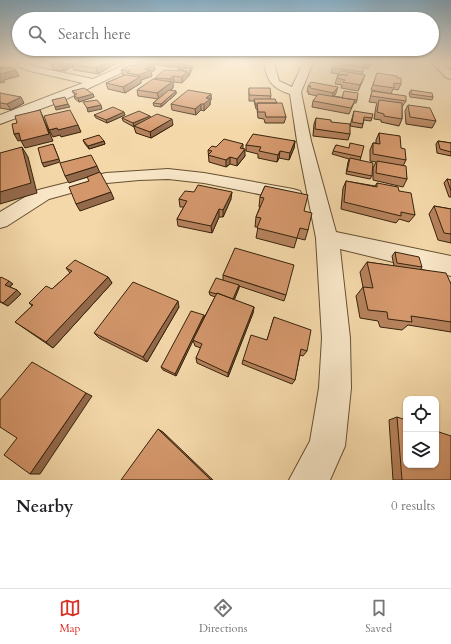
<!DOCTYPE html>
<html lang="en">
<head>
<meta charset="utf-8">
<style>
	:root { --surface:#fff; --page:#f2f2f2; --text:#202124; --muted:#757577; --line:#e0e0e0; --accent:#d93025 }
	body { margin:0; font-family:Cardo,serif; background:var(--page); color:var(--text) }
	.controls { position:absolute; right:12px; bottom:12px; display:grid; overflow:hidden; border-radius:8px; box-shadow:0 1px 3px #0004 }
	.controls button { width:36px; height:36px; display:grid; place-items:center; padding:0; border:0; border-bottom:1px solid var(--line); background:var(--surface); color:var(--text); font:20px sans-serif }
	.list { margin:0; padding:0; list-style:none }
	h2 { display:flex; justify-content:space-between; align-items:center; height:52px; margin:0; padding:0 16px; font-size:17px }
	h2 small { font-size:13px; font-weight:400; color:var(--muted) }
	.icon { flex:none; width:22px; height:22px; fill:none; stroke:currentColor; stroke-width:2; stroke-linecap:round; stroke-linejoin:round }
	.map { position:relative; flex:none; width:451px; height:480px; overflow:hidden }
	.search { position:absolute; background:var(--surface); box-shadow:0 1px 3px #0004; left:12px; right:12px; top:12px; height:44px; display:flex; align-items:center; gap:10px; box-sizing:border-box; padding:0 14px; border-radius:22px; color:var(--muted); font-size:15px }
	.sheet { height:108px; background:var(--surface) }
	nav { display:flex; justify-content:space-around; align-items:center; box-sizing:border-box; height:56px; border-top:1px solid var(--line); background:var(--surface); font-size:11px; color:var(--muted) }
	nav a { display:grid; justify-items:center; gap:2px }
	nav .on { color:var(--accent) }
	.map>svg:first-child { display:block }
</style>
</head>
<body>
<div class="map">
<svg width="451" height="480" viewBox="0 0 451 480">
	<rect width="100%" height="100%" fill="#f4d8a9"/>
	<filter id="stains"><feTurbulence type="fractalNoise" baseFrequency=".005" numOctaves="4"/><feColorMatrix values="0 0 0 0 .2 0 0 0 0 .09 0 0 0 0 .02 0 0 0 .5 -.17"/></filter>
	<radialGradient id="worn" r=".72"><stop offset=".6" stop-color="#630" stop-opacity="0"/><stop offset="1" stop-color="#630" stop-opacity=".3"/></radialGradient>
	<g fill="none" stroke-linecap="round" stroke-linejoin="round">
		<g stroke="#665032" stroke-width="2">
			<path id="minor" d="M17 63H27L36 67 93 79 129 63H142L62 101 0 124V115L83 83 30 71 18 66Z
				M264 63H274L279 81 292 87 303 63H313L301 92 311 141 336 232 451 256V276L340 249 350 338 351 388 345 446 330 480H289L310 441 319 388 322 338 316 238 297 141 290 94C272 88 267 81 264 63Z
				M432 63H442L451 71V79L447 78Z
				M168 169 204 173 293 189 300 191 302 195 300 199 293 201 204 183 168 179 139 180 107 183 49 199 7 226 0 228V212L35 191 42 189 106 173Z"/>
		</g>
		<use href="#minor" fill="#f8e6c7" fill-rule="evenodd"/>
	</g>
	<path fill="#b6825d" stroke="#36230b" d="M150 63H189L186 65 193 68 191 70V71L189 76H187L188 77 182 83 174 82 173 83V88L171 90 176 91V94L161 107 154 106 153 103 158 99 138 96 137 90 155 79V78L182 71 183 70 178 69V67H169Z
		M362 63H371L369 68H364L362 74 365 75 363 80 358 91 341 88 342 85 335 84 338 74 331 73 332 68 361 67Z
		M51 64H115L98 74 74 70 73 66 64 71 53 70Z
		M154 65 155 70 151 72 152 76 141 80V83L125 93 108 89 106 83 124 75H123L121 70 134 66Z
		M377 73 401 84 398 90 393 89 391 94 371 90Z
		M308 86 336 93 334 96 357 100 356 103H354L349 114 312 107 313 101 317 96 308 94 309 92H307Z
		M249 88 271 96 270 99 277 103 286 117 284 123H265L264 119 258 118 257 109H256L254 101H249Z
		M411 90 433 97 432 100 410 97 409 93Z
		M72 91 93 94 94 97 79 102 75 99 74 96 75 95 74 94Z
		M372 91 406 101 402 107V119L399 126 381 122V120L374 119 376 106 377 103 369 102Z
		M0 93 24 103 11 110 0 108Z
		M211 94V100L210 101V105L204 111 201 110 196 115 172 110 171 104Z
		M408 105 436 121 432 128 406 124 405 111Z
		M354 111 372 118 371 121 364 120 362 128 350 126Z
		M94 115H125L107 123 96 118Z
		M150 117 173 125 151 138 136 133 134 127 123 121 122 118Z
		M316 118 331 122 350 134 348 140 313 136 314 124Z
		M379 133 401 148 406 160 403 166 407 179 403 187 373 180V168L376 162 370 161V150L373 143H376V140Z
		M83 140 104 141 105 144 89 149 85 144Z
		M295 141 294 148 289 160 279 158 277 162 258 158V154L246 151V145Z
		M438 141 451 143V156L437 153 436 144Z
		M243 144V149L245 156 237 166 230 164 226 167 209 162 208 150 216 147Z
		M336 145 361 157 360 160 372 176 370 179 346 174 348 162 349 159 332 154Z
		M447 179 451 180V197H449L444 183Z
		M346 181 375 186 377 183 399 191 415 215 409 222 399 219 396 223 341 209 343 188Z
		M265 186 304 211 308 230 305 240 297 238 294 248 256 238 258 227H255L256 217 260 207H259L260 197Z
		M179 199H231L223 217H219L212 233 178 226 177 219 184 207H180Z
		M434 206 451 209V243L438 240 429 214Z
		M395 252 422 267 421 269 451 283V332L408 325 402 330 380 327 378 321 360 318 356 296 363 287 360 272 367 262 394 266 392 256Z
		M66 268 108 277 112 283 53 348 15 322 32 306 29 303 52 289 70 273Z
		M223 275 286 295 284 301 239 286V288L234 300 254 307 253 313 228 377 197 363 196 358 201 348 195 346 193 340 176 376 163 370 161 367 204 315V318L215 297 210 295 209 292 223 280Z
		M0 278 13 284 10 287 17 290 21 294 8 306 0 302Z
		M179 307 147 362 99 338 94 333Z
		M274 317 307 351 303 356 300 355 295 380 292 384 242 364 243 360 267 340Z
		M397 417 451 480H393L389 420Z"/>
	<path fill="#946a4c" stroke="#36230b" d="M67 63H80L72 65 73 66 64 71 61 65Z
		M106 63H115V64L98 74 96 68Z
		M183 63H189L184 67Z
		M154 65 155 70 151 72 152 76 141 80V83L125 93 123 87 140 77 139 75 145 69Z
		M193 66V68L191 70V71L189 76V73L191 70 190 68Z
		M16 70 19 76 4 80 5 82 0 83V74Z
		M187 71 188 77 182 83V77Z
		M365 75 363 80 358 91 360 85Z
		M173 76 174 82 173 83V88L159 99 157 93 171 83 170 79Z
		M338 87 336 93 332 99 333 93Z
		M176 91V94L161 107V104Z
		M93 94 94 97 79 102 78 98Z
		M211 94V100L210 101V105L204 111V104L206 98Z
		M21 97 24 103 11 110 7 104Z
		M68 104 70 107 56 110 55 107Z
		M201 104V110L196 115 195 109Z
		M101 105 102 109 88 112 87 108Z
		M40 110 53 141 25 148 21 141Z
		M124 112 125 115 107 123 106 120Z
		M150 116 151 120 134 126V127L133 123Z
		M172 119 173 125 151 138 150 132Z
		M78 125 81 132 61 137 60 135 53 137 49 130 57 128Z
		M19 133 23 140 18 141 14 134Z
		M104 141 105 144 89 149 88 146Z
		M295 141 294 148 289 160 290 153Z
		M53 144 60 162 44 167 42 163Z
		M22 147 28 157 37 193 0 204V192Z
		M245 149V156L237 166V159Z
		M280 151 279 158 277 162 278 155Z
		M230 157V164L226 167V160Z
		M97 166 100 173 69 183 65 176Z
		M111 192 114 199 80 211 76 204Z
		M232 192 231 199 223 217V210Z
		M219 209V217L212 233 211 226Z
		M108 277 112 283 53 348 46 342Z
		M9 281 13 284 8 288 5 285Z
		M239 285V288L233 303V299Z
		M17 290 21 294 8 306 3 303Z
		M178 301 179 307 147 362 143 357Z
		M254 307 253 313 228 377V373Z
		M204 315V318L176 376 175 374Z
		M86 393 92 396 40 474H30Z
		M158 429 163 432 213 480H211Z"/>
	<path fill="#d4976c" stroke="#36230b" d="M54 63H67L61 65 51 64Z
		M77 63H106L96 68 72 65Z
		M143 63 154 65 145 69 151 70 139 75 127 73 130 71 121 70 130 65 134 66Z
		M335 63 364 67 363 72 332 68Z
		M362 63H371L370 65 362 64Z
		M180 65 193 66 190 68 178 67Z
		M0 66 4 68 0 69Z
		M10 67 16 70 0 74V69Z
		M184 68H191L189 73H187V71H182Z
		M164 70 187 71 182 77 173 76 170 79 155 78Z
		M341 71 365 75 360 85 343 82 345 80 337 78 339 75H348L338 74Z
		M377 73 397 76V78H401V84L394 83V88L373 85Z
		M125 75 140 77 123 87 106 83Z
		M153 79 172 82 157 93 137 90Z
		M311 82 338 87 333 93 310 88 311 86H308Z
		M84 88 93 94 78 98 74 96 77 94 72 91Z
		M249 88H270L271 96 249 95Z
		M169 90 176 91 161 104 153 103Z
		M188 90 211 94 206 98 210 99 204 104H201L195 109 171 104Z
		M411 90 432 93 433 97 411 94Z
		M344 91 358 93 357 100 342 98Z
		M372 91 406 96V101L371 96Z
		M0 93 21 97 7 104 0 103Z
		M318 94 355 100 351 108 313 101Z
		M65 97 68 104 55 107 52 100Z
		M254 99H275L277 103H257V106H256Z
		M97 100 101 105 87 108 83 102Z
		M379 100 402 103V119L384 116V114L377 112Z
		M257 103H282L286 117H266L265 112H258Z
		M408 105 430 108 436 121 410 117Z
		M113 107 124 112 106 120 94 115Z
		M40 110 49 134 21 141 19 133 14 134 12 124 17 123 15 116Z
		M70 110 78 125 58 130 57 128 49 130 44 116Z
		M139 111 150 116 133 123 122 118Z
		M354 111 373 114 372 118 364 117 363 124 352 122Z
		M157 114 172 119 150 132 134 126Z
		M316 118 331 120V122L350 124V134L315 129Z
		M379 133 400 136 401 148 405 149 406 160 373 154V143L380 144Z
		M253 134 295 141 290 153 280 151 278 155 259 151 261 147 246 145Z
		M99 135 104 141 88 146 83 140Z
		M224 139 243 144 240 148 245 149 237 159 230 157 226 160 208 155 212 151 208 150 212 146 216 147Z
		M438 141 451 143V152L440 149Z
		M350 143 364 146 361 157 333 151 336 145 349 148Z
		M53 144 59 159 42 163 38 148Z
		M22 147 31 183 0 192V153Z
		M91 155 97 166 65 176 60 163Z
		M350 158 373 163 372 176 347 171Z
		M377 161 406 166 407 179 376 173Z
		M100 172 111 192 76 204 69 187 89 181 87 177Z
		M447 179 451 180V191Z
		M346 181 377 187V183L398 187 399 191 411 193 415 215 401 212V216L344 202Z
		M198 185 232 192 223 210 219 209 211 226 177 219 187 201 179 199 185 191 194 192Z
		M265 186 308 195 304 211 312 213 308 230 300 228 297 238 257 228 261 218 256 217 264 198 260 197Z
		M434 206 451 209V234L444 233Z
		M235 248 294 265 286 295 223 275Z
		M395 252 419 257 422 267 397 263Z
		M75 260 108 277 46 342 15 322 33 305 29 303 46 286 52 289 72 271 66 268Z
		M367 262 446 273 451 284V322L411 316 412 322 388 319 387 312 368 310 363 287 373 288Z
		M1 277 9 281 5 285 17 290 3 303 0 301V278Z
		M216 278 239 285 233 299 217 293V294L209 292Z
		M133 282 178 301 143 357 94 333Z
		M217 293 254 307 228 373 196 358 202 344 193 340Z
		M191 311 204 315 175 374 161 367Z
		M274 317 311 330 307 351 301 349 295 380 243 360 251 335 267 340Z
		M32 362 86 393 30 474 4 455 17 438 0 427V400Z
		M397 417 406 420V465H436V431L451 436V480H402Z
		M158 429 211 480H121Z"/>
	<linearGradient id="sky" x2="0" y2="1"><stop stop-color="#8ab6d2"/><stop offset="0.48" stop-color="#faedd8"/><stop offset="1" stop-color="#faedd8" stop-opacity="0"/></linearGradient>
	<rect width="451" height="130" fill="url(#sky)"/>
	<rect width="100%" height="100%" filter="url(#stains)"/>
	<rect width="100%" height="100%" fill="url(#worn)"/>
</svg>
<div class="controls">
<button><svg class="icon" aria-label="locate" viewBox="0 0 24 24"><circle cx="12" cy="12" r="6"/><path d="M12 2v4M12 18v4M2 12h4M18 12h4"/></svg></button>
<button><svg class="icon" aria-label="layers" viewBox="0 0 24 24"><path d="M12 4l9 5-9 5-9-5zM3 14l9 5 9-5"/></svg></button>
</div>
<div class="search"><svg class="icon" aria-label="search" viewBox="0 0 24 24"><circle cx="10" cy="10" r="6"/><path d="M15 15l6 6"/></svg>Search here</div>
</div>
<section class="sheet">
<h2>Nearby<small>0 results</small></h2>
<ul class="list">
</ul>
</section>
<nav>
<a class="on"><svg class="icon" aria-label="map" viewBox="0 0 24 24"><path d="M3 6l6-2 6 2 6-2v14l-6 2-6-2-6 2zM9 4v14M15 6v14"/></svg>Map</a>
<a><svg class="icon" aria-label="directions" viewBox="0 0 24 24"><path d="M12 3l9 9-9 9-9-9zM9 14v-3h6M13 9l2 2-2 2"/></svg>Directions</a>
<a><svg class="icon" aria-label="saved" viewBox="0 0 24 24"><path d="M7 4h10v16l-5-4-5 4z"/></svg>Saved</a>
</nav>
</body>
</html>
